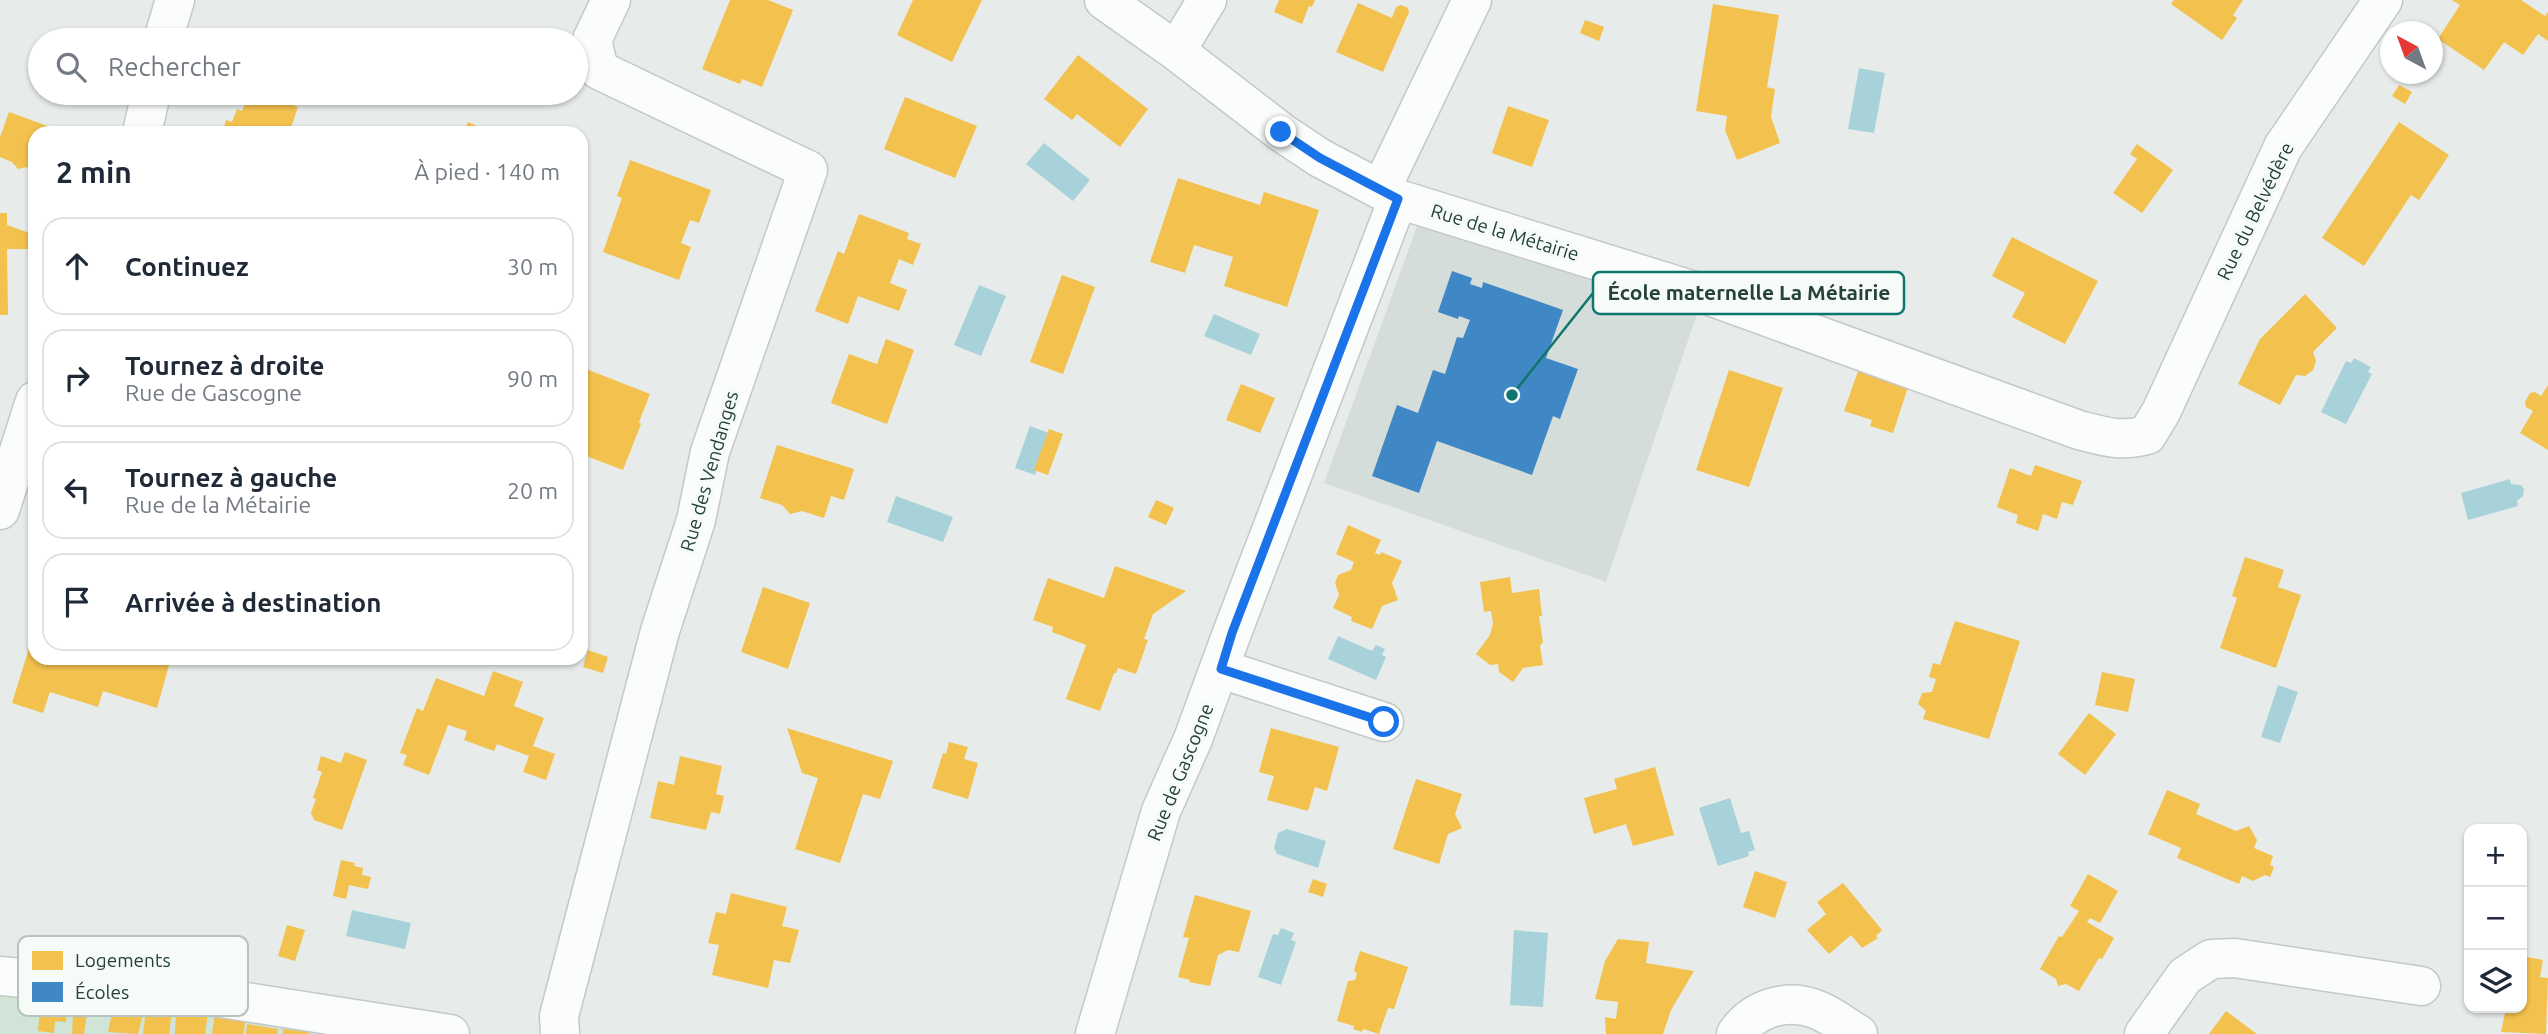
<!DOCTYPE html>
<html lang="fr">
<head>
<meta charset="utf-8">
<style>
	:root { --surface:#fff; --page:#f6f6f7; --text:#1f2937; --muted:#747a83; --line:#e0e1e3 }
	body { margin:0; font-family:Ubuntu,sans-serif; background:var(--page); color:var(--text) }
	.controls { position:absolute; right:21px; bottom:21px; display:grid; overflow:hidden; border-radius:14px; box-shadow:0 2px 5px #0004 }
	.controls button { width:63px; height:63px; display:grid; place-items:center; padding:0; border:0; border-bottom:2px solid var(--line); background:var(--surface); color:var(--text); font:35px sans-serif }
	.compass { position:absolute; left:2380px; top:21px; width:63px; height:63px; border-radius:50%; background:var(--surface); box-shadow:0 2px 5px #0004; rotate:319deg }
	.stop { position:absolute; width:21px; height:21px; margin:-16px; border:5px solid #1a73e8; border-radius:50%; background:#fff }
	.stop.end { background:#1a73e8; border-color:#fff; box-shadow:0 2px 7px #0008 }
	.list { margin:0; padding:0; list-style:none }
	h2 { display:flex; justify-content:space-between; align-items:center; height:91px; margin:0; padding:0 28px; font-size:30px }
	h2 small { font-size:23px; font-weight:400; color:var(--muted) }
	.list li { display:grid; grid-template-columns:46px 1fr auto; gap:21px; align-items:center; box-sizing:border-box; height:98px; margin:0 14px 14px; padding:0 14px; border:2px solid var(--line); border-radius:21px }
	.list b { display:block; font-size:26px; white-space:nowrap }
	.list p { margin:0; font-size:23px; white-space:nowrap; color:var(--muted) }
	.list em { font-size:23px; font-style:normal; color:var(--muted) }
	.icon { flex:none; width:38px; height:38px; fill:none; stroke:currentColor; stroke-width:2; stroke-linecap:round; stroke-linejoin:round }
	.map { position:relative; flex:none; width:2548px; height:1034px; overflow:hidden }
	.search { position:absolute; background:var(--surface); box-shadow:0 2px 5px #0004; left:28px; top:28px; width:560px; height:77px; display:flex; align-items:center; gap:18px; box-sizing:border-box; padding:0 24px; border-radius:38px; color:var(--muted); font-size:26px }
	.panel { position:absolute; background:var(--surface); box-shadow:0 2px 5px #0004; left:28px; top:126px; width:560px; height:539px; border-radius:21px }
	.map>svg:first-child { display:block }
</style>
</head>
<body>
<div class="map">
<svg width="2548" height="1034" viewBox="0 0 2548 1034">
	<rect width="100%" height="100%" fill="#e7ecea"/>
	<path fill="#d5ddda" d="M1420 218 1699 308 1606 582 1324 483Z"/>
	<path fill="#d0e5d7" d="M0 987 358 1034H0Z"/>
	<path fill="#a8d2da" d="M1859 68 1885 73 1874 133 1848 129Z
		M1044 143 1090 180 1073 201 1026 164Z
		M979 285 1006 296 981 356 954 345Z
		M1214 314 1260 334 1251 355 1204 336Z
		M2354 358 2371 367 2368 372 2372 374 2346 424 2321 412 2346 361 2351 363Z
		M1030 426 1049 433 1035 475 1015 468Z
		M2510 479 2511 484 2521 485 2524 489 2523 496 2517 501 2518 506 2468 520 2461 493Z
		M896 496 953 517 943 542 887 522Z
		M1338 636 1372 651 1376 645 1385 649 1382 655 1386 657 1376 680 1328 659Z
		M2278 685 2298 692 2280 743 2261 737Z
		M1730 798 1741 833 1749 831 1755 850 1748 852 1749 856 1718 866 1699 808Z
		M1287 829 1326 841 1318 868 1277 854 1274 848 1278 833Z
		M352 910 411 923 405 949 346 936Z
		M1281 928 1294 933 1291 940 1296 942 1281 985 1258 977 1273 934 1278 935Z
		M1514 930 1548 933 1543 1007 1510 1005Z"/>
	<path fill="#f2c14e" d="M730 0H768L793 10 762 87 742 79 740 84 702 69Z
		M913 0H982L952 62 897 35Z
		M1279 0H1315L1312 7 1309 6 1302 24 1274 12Z
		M2174 0H2243L2233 15 2237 18 2222 40 2171 4Z
		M2452 0H2521L2545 16 2548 12V41L2538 34 2523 55 2504 42 2484 70 2438 39 2460 5Z
		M1358 3 1392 18 1396 7 1401 5 1408 8 1409 12 1383 72 1336 52Z
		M1713 4 1779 15 1767 87 1775 89 1771 117 1780 143 1737 160 1725 130 1727 116 1696 111Z
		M1585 20 1604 27 1599 41 1580 33Z
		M1078 55 1148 109 1120 147 1077 114 1072 120 1044 99Z
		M2399 85 2412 92 2405 104 2392 96Z
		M240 93H266L265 96 298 107 289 133H222L226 120 232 122 237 109 242 111 248 96Z
		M905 97 977 126 955 178 884 149Z
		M1508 106 1549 120 1532 167 1492 153Z
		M9 112 67 133H35V170L27 167 18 169 12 162 0 157V137Z
		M468 122 483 129 482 133H463Z
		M2399 122 2449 155 2419 200 2411 195 2364 266 2322 238Z
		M2137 144 2173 170 2142 213 2113 193 2137 159 2130 154Z
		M630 160 711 190 699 223 690 220 681 243 691 247 679 280 603 252 622 198 617 196Z
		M1178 178 1260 205 1264 192 1319 210 1287 307 1224 286 1233 257 1194 245 1185 273 1150 262Z
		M0 213H7V225L35 235 32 249H7L8 315H0Z
		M859 214 909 233 907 239 921 244 913 265 899 259 890 283 907 290 899 311 858 296 848 324 815 311 838 251 844 254Z
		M2012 237 2098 281 2065 344 2012 317 2025 293 1992 276Z
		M1062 275 1095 287 1063 374 1030 362Z
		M2305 294 2337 328 2313 352 2316 361 2313 370 2305 376 2296 375 2280 405 2238 384 2260 339Z
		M886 339 914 350 887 424 831 403 849 354 877 364Z
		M581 367 650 394 639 422 641 424 623 470 581 454Z
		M1729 370 1783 388 1749 487 1696 470Z
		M1858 371 1908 387 1893 433 1870 426 1872 420 1844 411Z
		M1241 384 1275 398 1260 433 1226 420Z
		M2548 385V450L2520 433 2533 411 2526 407 2525 402 2530 393 2535 392 2541 396Z
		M1049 429 1063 434 1048 475 1034 470Z
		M777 445 854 469 844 500 831 496 824 518 802 511 790 514 782 505 760 498Z
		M2035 465 2082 481 2073 505 2062 502 2057 519 2043 514 2038 531 2016 523 2018 515 1997 507 2010 468 2031 476Z
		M1156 500 1174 508 1166 525 1148 517Z
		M1348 525 1381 540 1375 553 1380 555 1381 552 1402 561 1392 583 1398 600 1382 606 1372 629 1351 621 1352 617 1333 608 1339 595 1335 583 1338 575 1351 570 1354 562 1336 554Z
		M2245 557 2284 570 2278 587 2301 595 2276 668 2220 648 2237 598 2232 596Z
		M1115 566 1186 591 1153 614 1144 639 1148 640 1136 674 1118 668 1116 673H1114L1100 711 1066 699 1086 645 1052 632 1053 627 1033 620 1048 578 1104 598Z
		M1510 577 1512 593 1539 589 1542 616H1539L1543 642 1540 646 1543 665 1523 668 1513 682 1499 672 1498 664 1490 665 1476 654 1490 635 1493 623 1491 611 1484 612 1480 582Z
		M763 587 810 603 788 669 741 652Z
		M1955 621 2020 641 1989 739 1923 719 1926 711 1918 704 1922 693 1932 692 1936 679 1929 677 1933 663 1940 665Z
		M34 632 35 658H171L157 708 103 691 98 707 50 692 43 713 12 703Z
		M588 650 608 657 603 673 583 667Z
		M493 671 523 682 514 706 544 718 533 746 555 754 546 780 523 772 529 756 497 744 494 751 464 740 467 731 448 725 429 775 403 765 407 755 400 753 417 708 423 711 436 678 484 696Z
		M2102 672 2135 679 2128 712 2095 705Z
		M2089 713 2116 734 2085 775 2058 754Z
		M787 728 893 761 880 799 863 794 840 863 795 849 818 778 802 773Z
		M1271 728 1339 747 1327 791 1315 787 1308 811 1267 800 1274 776 1259 772Z
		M949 742 968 747 964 759 978 763 968 799 932 788 943 753 946 754Z
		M345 752 367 760 342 830 314 820 311 813 316 799 313 798 322 772 317 770 321 756 341 763Z
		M680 756 722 766 716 794 724 796 720 814 711 812 706 830 650 818 658 781 674 785Z
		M1655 767 1674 835 1633 846 1626 824 1594 834 1584 798 1617 789 1614 779Z
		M1416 779 1462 794 1455 814 1462 828 1448 834 1439 864 1393 849Z
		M2167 790 2200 804 2196 814 2236 831 2249 826 2257 840 2254 848 2273 856 2270 865 2274 867 2270 877 2265 875 2253 881 2242 876 2239 884 2177 858 2181 848 2148 834Z
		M341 860 355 863 354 866 363 868 362 875 371 877 368 889 349 885 346 899 333 896Z
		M1755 871 1787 882 1775 918 1743 907Z
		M2088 874 2118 891 2100 923 2090 918 2087 922 2114 938 2102 959 2099 958 2079 991 2066 984 2058 986 2056 979 2040 969 2059 936 2062 937 2079 911 2070 906Z
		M1313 879 1327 884 1323 897 1308 892Z
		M1843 883 1882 930 1876 936 1878 938 1862 948 1851 935 1829 954 1807 930 1826 914 1817 902Z
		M731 893 787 907 782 926 799 930 790 963 774 960 768 988 712 975 719 945 708 943 716 912 726 914Z
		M1195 895 1251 911 1239 952 1228 950 1218 955 1210 986 1189 982 1190 980 1178 977 1189 938 1183 937Z
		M287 925 305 930 295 961 278 956Z
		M1618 939 1649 942 1646 963 1694 971 1671 1010 1663 1034H1606L1605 1017 1616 1019 1618 1002 1595 999 1605 961Z
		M1360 951 1408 967 1394 1009 1388 1008 1379 1034 1363 1029 1362 1032 1353 1029 1354 1026 1337 1021 1348 981 1355 980 1357 974 1354 970Z
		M2522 956 2543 960 2540 977 2548 978 2546 1034 2501 1032 2506 1008H2522Z
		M41 995 68 998 66 1022 55 1021 54 1033 38 1031Z
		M74 998 110 1002 108 1016 87 1014 84 1034H72Z
		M114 1003 144 1010 138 1034 108 1032Z
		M146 1008 172 1012 169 1034H143Z
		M176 1009 208 1013 205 1034H175Z
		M2226 1011 2257 1034H2209Z
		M215 1013 246 1018 243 1034H212Z
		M247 1024 278 1029 277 1034H246Z
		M283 1029 309 1032V1034H283Z"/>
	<path fill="#3f88c5" d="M1452 271 1472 278 1470 284 1482 288 1483 282 1563 310 1546 358 1578 369 1560 419 1553 416 1532 475 1437 441 1419 493 1372 476 1397 405 1418 413 1433 370 1445 374 1457 337 1463 338 1470 320 1459 316 1458 319 1438 312Z"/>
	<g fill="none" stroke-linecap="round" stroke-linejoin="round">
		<g stroke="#c4c9c7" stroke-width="41">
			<path id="minor" d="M1104 0 1176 51 1281 132 1320 158 1398 199 1704 294 2079 430C2105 437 2121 442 2147 435L2161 412 2283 147 2383 0
				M163 40 175 0
				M1176 51 1207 0
				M142 133 151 93
				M1381 189 1472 0
				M0 510 35 401
				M1221 669 1384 722
				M0 976 196 994 450 1034
				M560 1034 559 1016 660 631 696 520 710 452 808 170 599 70 592 40 611 0
				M1095 1034 1161 811 1193 739 1232 633 1398 199
				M1736 1034C1753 1009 1785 998 1815 1009 1830 1014 1844 1026 1858 1034
				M2144 1034 2185 976 2211 959 2235 958 2421 986"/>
		</g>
		<use href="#minor" stroke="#fbfcfc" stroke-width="38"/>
	</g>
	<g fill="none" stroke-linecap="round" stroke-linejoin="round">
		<path stroke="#1a73e8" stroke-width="9" d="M1281 132 1320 158 1398 199 1232 633 1221 669 1384 722"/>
	</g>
	<g text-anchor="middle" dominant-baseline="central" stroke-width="7" stroke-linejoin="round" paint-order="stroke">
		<g font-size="19" fill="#24413a" stroke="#f6fbf8">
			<text transform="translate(2255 211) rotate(-64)">Rue du Belvédère</text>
			<text transform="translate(1505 232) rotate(17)">Rue de la Métairie</text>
			<text transform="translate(709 471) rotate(-74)">Rue des Vendanges</text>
			<text transform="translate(1180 772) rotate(-68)">Rue de Gascogne</text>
		</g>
	</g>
	<rect x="18" y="936" width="230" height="80" rx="10" fill="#f6fbf8" stroke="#b7c3bf" stroke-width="2"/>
	<rect x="32" y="951" width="31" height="19" fill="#f2c14e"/>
	<rect x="32" y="982" width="31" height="20" fill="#3f88c5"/>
	<g font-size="19" fill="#24413a">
		<text x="75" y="967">Logements</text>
		<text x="75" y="999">Écoles</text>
	</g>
	<path fill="none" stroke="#0f766e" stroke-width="2.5" d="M1512 395L1593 293"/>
	<circle fill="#0f766e" stroke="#f6fbf8" stroke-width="2.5" cx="1512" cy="395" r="7"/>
	<rect fill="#f6fbf8" stroke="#0f766e" stroke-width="2.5" x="1593" y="272" width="311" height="42" rx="7"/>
	<g font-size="21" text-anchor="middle" font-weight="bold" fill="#24413a">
		<text x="1749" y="300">École maternelle La Métairie</text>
	</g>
</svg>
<div class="controls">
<button>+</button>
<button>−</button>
<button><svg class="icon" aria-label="layers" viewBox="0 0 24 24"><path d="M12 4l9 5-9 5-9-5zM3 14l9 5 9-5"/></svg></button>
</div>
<svg class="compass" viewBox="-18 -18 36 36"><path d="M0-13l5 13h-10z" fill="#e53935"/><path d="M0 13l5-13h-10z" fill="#747a83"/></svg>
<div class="stop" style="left:1384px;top:722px"></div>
<div class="stop end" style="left:1281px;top:132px"></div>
<div class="search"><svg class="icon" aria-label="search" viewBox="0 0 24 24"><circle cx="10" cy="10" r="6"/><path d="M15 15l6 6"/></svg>Rechercher</div>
<section class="panel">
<h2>2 min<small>À pied · 140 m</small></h2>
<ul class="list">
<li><svg class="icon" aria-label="ahead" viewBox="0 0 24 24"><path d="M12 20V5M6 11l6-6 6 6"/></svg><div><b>Continuez</b></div><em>30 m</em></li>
<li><svg class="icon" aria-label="right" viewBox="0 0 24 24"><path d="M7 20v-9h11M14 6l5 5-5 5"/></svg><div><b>Tournez à droite</b><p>Rue de Gascogne</p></div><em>90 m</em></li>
<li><svg class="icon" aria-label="left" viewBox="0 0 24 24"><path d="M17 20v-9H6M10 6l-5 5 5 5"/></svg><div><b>Tournez à gauche</b><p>Rue de la Métairie</p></div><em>20 m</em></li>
<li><svg class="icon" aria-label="arrive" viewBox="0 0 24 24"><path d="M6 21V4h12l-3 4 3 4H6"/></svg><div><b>Arrivée à destination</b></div></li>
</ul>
</section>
</div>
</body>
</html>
